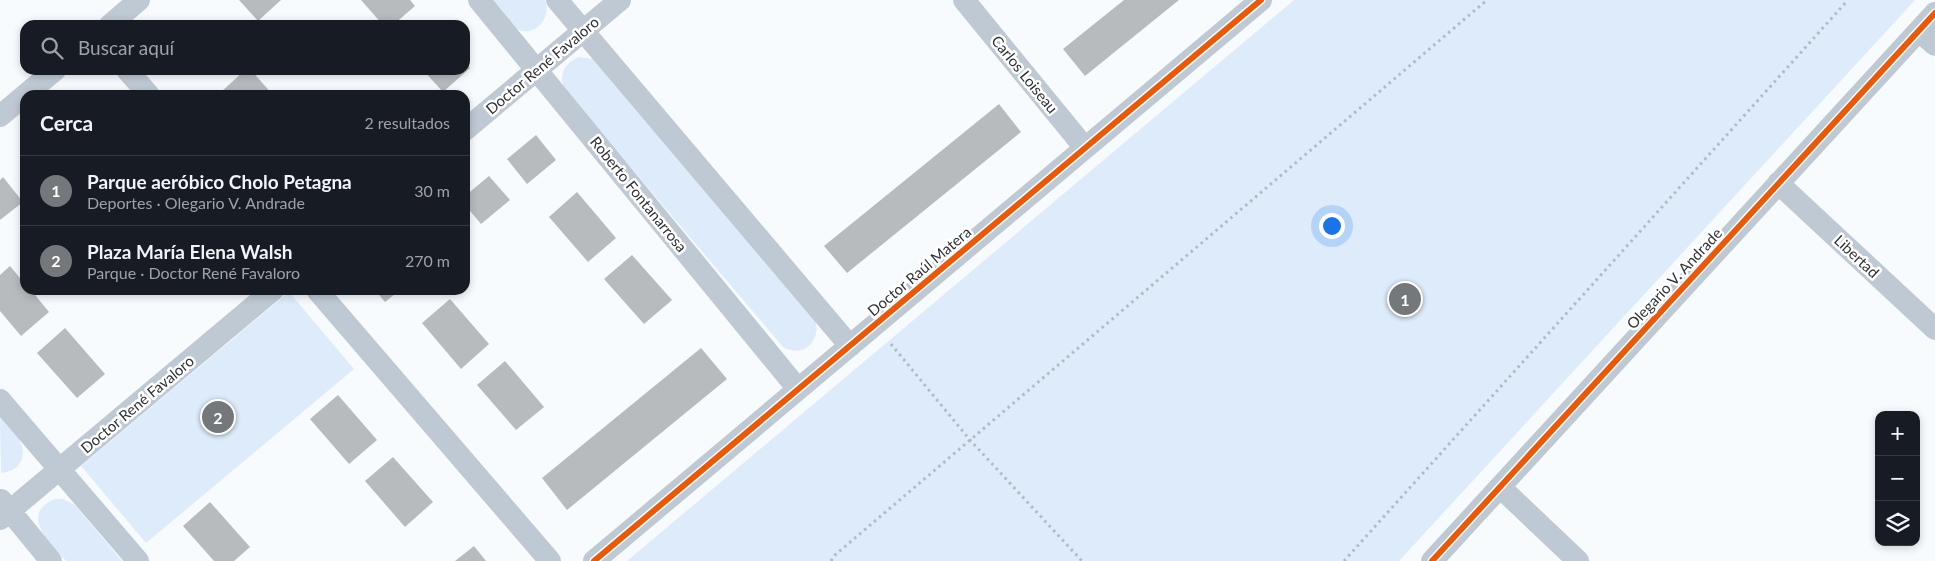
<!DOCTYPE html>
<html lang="es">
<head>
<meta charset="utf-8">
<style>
	:root { --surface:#171b24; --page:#242831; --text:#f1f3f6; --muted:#9ea1a6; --line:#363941; --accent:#75787b }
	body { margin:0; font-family:Lato,sans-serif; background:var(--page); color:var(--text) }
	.controls { position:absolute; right:15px; bottom:15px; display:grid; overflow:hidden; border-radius:10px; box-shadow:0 2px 8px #0003 }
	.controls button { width:45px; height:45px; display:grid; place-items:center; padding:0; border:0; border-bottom:1px solid var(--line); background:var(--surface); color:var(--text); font:25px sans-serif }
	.you { position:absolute; left:1331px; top:225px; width:18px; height:18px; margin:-12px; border:4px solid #fff; border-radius:50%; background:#1a73e8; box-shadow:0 0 0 8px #1a73e833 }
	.badge { display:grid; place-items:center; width:32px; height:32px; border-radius:50%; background:var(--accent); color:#fff; font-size:16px; font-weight:700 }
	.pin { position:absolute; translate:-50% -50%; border:2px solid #fff; box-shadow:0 1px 5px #0006 }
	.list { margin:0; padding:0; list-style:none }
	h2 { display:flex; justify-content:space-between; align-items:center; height:65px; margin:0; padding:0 20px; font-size:21px }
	h2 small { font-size:16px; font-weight:400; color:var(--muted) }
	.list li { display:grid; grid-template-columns:32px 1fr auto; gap:15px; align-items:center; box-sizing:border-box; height:70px; padding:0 20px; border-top:1px solid var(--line) }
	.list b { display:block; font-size:19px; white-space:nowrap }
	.list p { margin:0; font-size:16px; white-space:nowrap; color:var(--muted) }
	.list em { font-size:16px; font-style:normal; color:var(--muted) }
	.icon { flex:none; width:28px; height:28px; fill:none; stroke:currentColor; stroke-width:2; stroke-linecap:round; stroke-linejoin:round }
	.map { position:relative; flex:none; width:1935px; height:561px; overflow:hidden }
	.search { position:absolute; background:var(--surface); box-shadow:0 2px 8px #0003; left:20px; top:20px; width:450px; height:55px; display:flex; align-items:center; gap:12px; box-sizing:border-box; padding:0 18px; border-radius:15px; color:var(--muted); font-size:19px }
	.panel { position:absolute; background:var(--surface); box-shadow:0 2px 8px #0003; left:20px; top:90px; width:450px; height:205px; border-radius:15px }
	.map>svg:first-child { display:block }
</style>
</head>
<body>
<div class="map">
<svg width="1935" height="561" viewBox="0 0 1935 561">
	<rect width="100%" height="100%" fill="#f8fbfd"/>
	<path fill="#ddebfa" d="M490 0H545C552 17 536 38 517 29 507 25 498 9 490 0Z
		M1294 0H1915L1399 561H627Z
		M579 57 593 59 816 322C820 343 802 358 783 347L565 90C558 76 564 63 579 57Z
		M289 292 354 369 146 543 81 466Z
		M0 415C10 428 29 443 21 461 17 469 10 472 1 473Z
		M55 499H63L75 505 122 561H66C51 543 18 515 55 499Z"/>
	<path fill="#b8bbbd" d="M239 0H281L258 21Z
		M361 0H410L415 6 393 25H383Z
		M1124 0H1179L1085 76 1063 49Z
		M465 62 470 68 443 92 423 70H465Z
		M245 70H251L273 95H224L221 92Z
		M999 104 1021 132 847 273 824 246Z
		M536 135 556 160 527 184 507 159Z
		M489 176 510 200 481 224 465 205V196Z
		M3 177 23 202 0 220V180Z
		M577 192 616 238 588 262 549 217Z
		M632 255 672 300 644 324 604 279Z
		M10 266 25 284V290H31L49 312 21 336 0 311V275Z
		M375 290H400L385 302Z
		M450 299 489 344 461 369 422 323Z
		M65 328 105 374 77 398 37 353Z
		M701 348 727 379 567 510 542 478Z
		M505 361 544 407 516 430 477 385Z
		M338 395 377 440 349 464 310 419Z
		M393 457 433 502 405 527 365 481Z
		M210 502 250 547 234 561H214L183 526Z
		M474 546 486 561H455Z"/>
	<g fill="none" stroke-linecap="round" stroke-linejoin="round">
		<path stroke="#b4bac1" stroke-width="3" stroke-dasharray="2.5 4" stroke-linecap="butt" d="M891 344 970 440 1082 561
			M831 561 835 555 1487 0
			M1344 561 1848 0"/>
		<path stroke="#bfc9d3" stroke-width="22" d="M479 0 798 389
			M557 0 850 346
			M964 0 1085 148
			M110 25 139 0
			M1919 31 1935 45
			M127 70 149 95
			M0 116 55 70
			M465 130 620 0
			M1778 183 1935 329
			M317 290 550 561
			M0 400 138 561
			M1500 487 1578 561
			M1 500 51 561
			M0 519 273 290
			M594 561 1261 0
			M1432 561 1935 13"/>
		<g stroke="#fff" stroke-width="9">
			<path id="cycleway" d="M594 561 1261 0
				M1432 561 1935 13"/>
		</g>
		<use href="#cycleway" stroke="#e8590c" stroke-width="6"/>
	</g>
	<g text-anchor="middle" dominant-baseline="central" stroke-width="5" stroke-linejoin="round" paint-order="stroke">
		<g font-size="15" fill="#2e3135" stroke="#fff">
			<text transform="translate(542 65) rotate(-40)">Doctor René Favaloro</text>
			<text transform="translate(1025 74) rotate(51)">Carlos Loiseau</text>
			<text transform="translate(639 194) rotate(51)">Roberto Fontanarrosa</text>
			<text transform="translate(1857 256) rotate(43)">Libertad</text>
			<text transform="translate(919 271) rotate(-40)">Doctor Raúl Matera</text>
			<text transform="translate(1674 278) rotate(-47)">Olegario V. Andrade</text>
			<text transform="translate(137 404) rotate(-40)">Doctor René Favaloro</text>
		</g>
	</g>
</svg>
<div class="controls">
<button>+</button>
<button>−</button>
<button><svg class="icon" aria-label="layers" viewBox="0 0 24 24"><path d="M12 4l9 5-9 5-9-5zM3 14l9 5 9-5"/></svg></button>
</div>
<div class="you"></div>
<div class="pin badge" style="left:1405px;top:299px">1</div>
<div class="pin badge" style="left:218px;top:417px">2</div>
<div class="search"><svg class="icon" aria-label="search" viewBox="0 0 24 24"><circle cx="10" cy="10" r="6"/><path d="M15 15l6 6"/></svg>Buscar aquí</div>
<section class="panel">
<h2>Cerca<small>2 resultados</small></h2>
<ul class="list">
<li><span class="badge">1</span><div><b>Parque aeróbico Cholo Petagna</b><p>Deportes · Olegario V. Andrade</p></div><em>30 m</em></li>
<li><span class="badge">2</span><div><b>Plaza María Elena Walsh</b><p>Parque · Doctor René Favaloro</p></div><em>270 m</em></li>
</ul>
</section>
</div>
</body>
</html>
